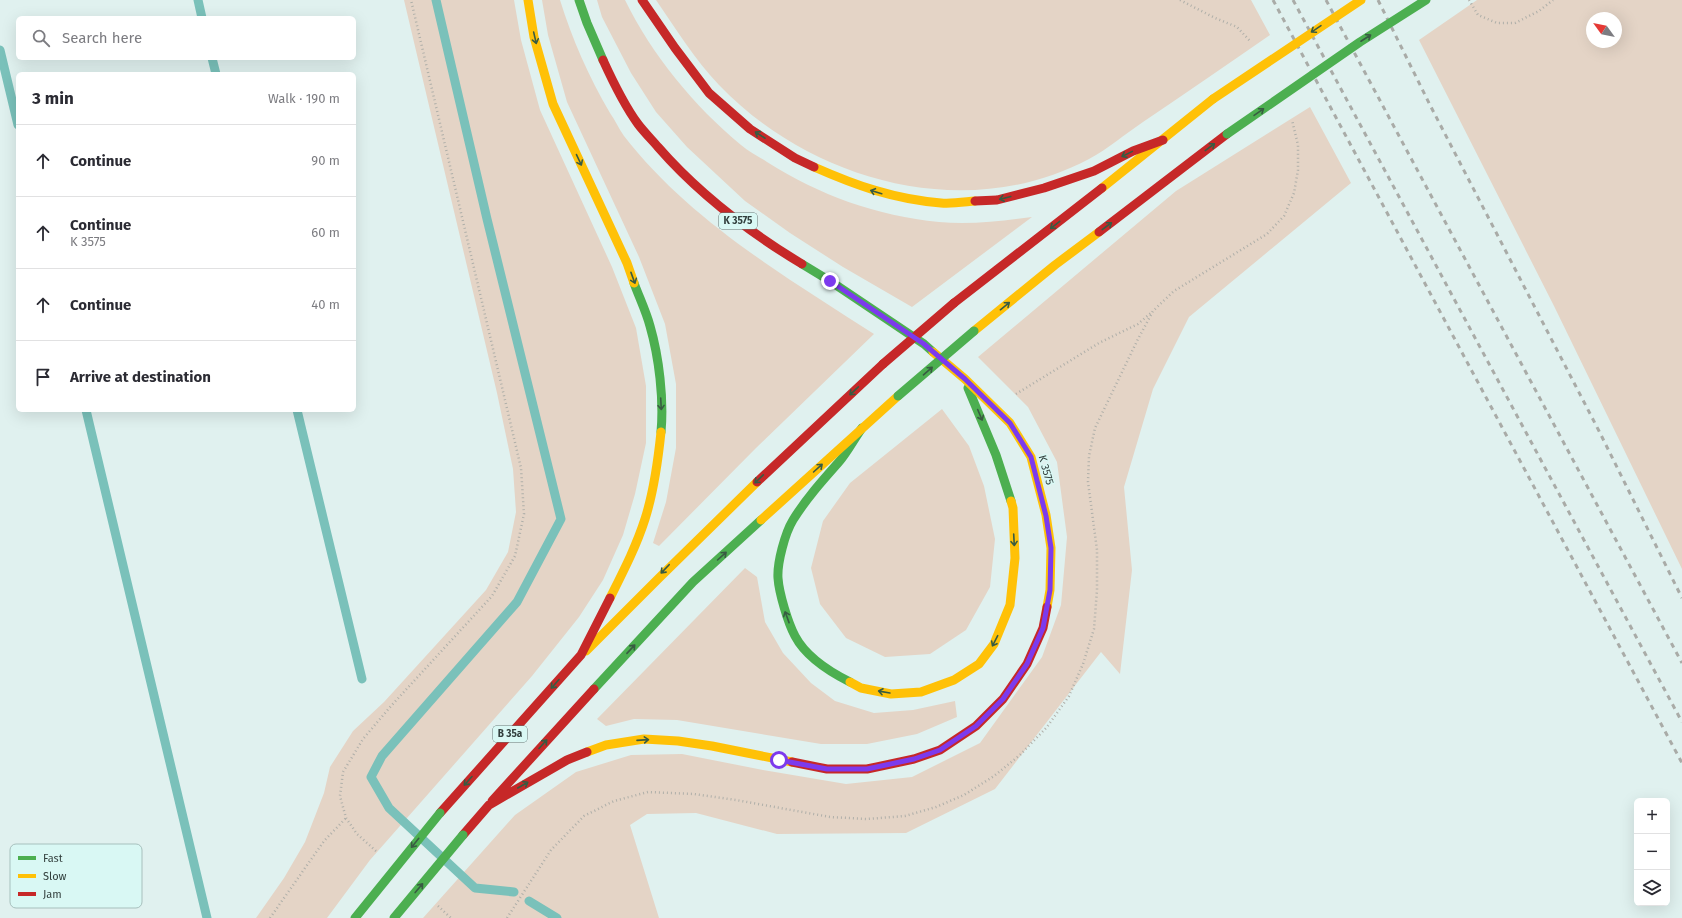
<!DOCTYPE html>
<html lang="en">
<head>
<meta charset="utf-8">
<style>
	:root { --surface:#fff; --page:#f2f2f3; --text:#2b2b33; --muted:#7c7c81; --line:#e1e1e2 }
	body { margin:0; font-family:"Fira Sans",sans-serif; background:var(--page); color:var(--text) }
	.controls { position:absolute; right:12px; bottom:12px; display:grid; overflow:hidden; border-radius:6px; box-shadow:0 4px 16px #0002 }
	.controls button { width:36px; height:36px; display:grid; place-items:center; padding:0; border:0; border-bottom:1px solid var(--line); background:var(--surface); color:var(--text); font:20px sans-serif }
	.compass { position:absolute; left:1586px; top:12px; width:36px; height:36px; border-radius:50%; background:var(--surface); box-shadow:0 4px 16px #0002; rotate:303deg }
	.stop { position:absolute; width:12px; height:12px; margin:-9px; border:3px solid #7c3aed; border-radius:50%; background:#fff }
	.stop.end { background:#7c3aed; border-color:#fff; box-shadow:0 1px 4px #0008 }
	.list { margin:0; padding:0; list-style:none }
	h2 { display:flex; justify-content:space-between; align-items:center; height:52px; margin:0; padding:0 16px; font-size:17px }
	h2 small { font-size:13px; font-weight:400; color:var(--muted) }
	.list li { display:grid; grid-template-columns:26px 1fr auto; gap:12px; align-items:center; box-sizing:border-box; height:72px; padding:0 16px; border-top:1px solid var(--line) }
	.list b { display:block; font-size:15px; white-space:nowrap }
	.list p { margin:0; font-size:13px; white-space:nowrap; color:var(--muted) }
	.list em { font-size:13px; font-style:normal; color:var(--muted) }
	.icon { flex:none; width:22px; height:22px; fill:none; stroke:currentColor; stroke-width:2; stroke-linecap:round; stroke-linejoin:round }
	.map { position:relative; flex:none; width:1682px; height:918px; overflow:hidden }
	.search { position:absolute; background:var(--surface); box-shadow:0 4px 16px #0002; left:16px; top:16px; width:340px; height:44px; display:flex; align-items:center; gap:10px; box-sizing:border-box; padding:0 14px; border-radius:6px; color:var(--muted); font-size:15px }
	.panel { position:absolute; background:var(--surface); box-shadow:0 4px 16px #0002; left:16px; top:72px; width:340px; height:340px; border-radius:6px }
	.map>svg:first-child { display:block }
</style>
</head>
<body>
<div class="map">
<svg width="1682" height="918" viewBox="0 0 1682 918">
	<rect width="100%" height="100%" fill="#e0f1ef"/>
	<path fill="#e4d4c6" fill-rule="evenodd" d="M404 0H514L521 40 540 110 612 267 636 328 646 386V443L635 494 623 535 603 580 579 617 532 676 370 860 327 918H256L284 878 305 842 324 793 330 767 353 731 384 702 486 590 508 552 516 512 513 469 497 393Z
		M542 0H560C572 39 589 77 610 113 615 120 619 129 624 136 690 221 786 277 874 334L756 448 659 546 653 543 666 502 676 448V384L665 324 639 257 567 102 548 35Z
		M597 0H625C652 55 694 106 741 145 749 152 758 156 767 162 819 195 877 216 939 222 970 225 1002 221 1032 217L912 307 843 267 790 233 745 201 687 147 656 112 631 73 602 17Z
		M656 0H1251L1270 35C1228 64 1186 93 1143 122 1125 134 1108 149 1089 159 967 224 812 182 719 85 695 60 676 29 656 0Z
		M1477 0H1682V569L1554 306 1419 40ZM1592 18H1616V42H1592Z
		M1310 107 1351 183 1189 317 1153 389 1124 487 1132 570 1120 674 1101 652 995 789 906 833 777 834 696 813 647 814 630 825 659 918H423L515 815 576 772 631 755 682 754 763 770 846 784 912 777 980 743 1042 657 1061 605 1067 537 1057 462 1028 407 978 357 1176 191Z
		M942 409 969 446 984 486 995 539 990 587 966 630 930 654 885 657 846 638 820 604 811 568 823 521 850 483Z
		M745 568 757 577 765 622 783 653 811 683 835 701 874 713 913 710 955 701 957 717 917 734 867 744H821L677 720 634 719 606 726 597 719Z"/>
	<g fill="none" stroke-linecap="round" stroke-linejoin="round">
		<path stroke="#7ac1ba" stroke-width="9" d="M198 0 202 18
			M436 0 487 219 561 519 517 602 382 756 371 777 389 808 475 888 514 892
			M0 50 18 125
			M212 58 216 74
			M86 410 207 918
			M297 410 362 679
			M529 901 557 918"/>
		<path stroke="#afafa9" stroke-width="2.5" stroke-dasharray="1 3" stroke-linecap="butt" d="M1180 0 1215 18 1237 27 1251 42
			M1469 0 1478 15 1497 23H1515L1539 11 1553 0
			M1016 394 1099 343 1138 324 1152 312
			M376 851 357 834 346 818 340 796 343 772 363 739 391 706 492 596 515 556 524 514 521 468 411 0
			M438 906 451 918
			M270 918 324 841 346 818
			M507 918 551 850 584 816 614 801 648 792 694 794 736 800 830 817 867 819 905 816 936 807 964 795 994 776 1020 755 1047 727 1069 696 1083 664 1094 629 1097 590V550L1088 482 1089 456 1095 428 1137 341 1153 311 1174 291 1267 234 1284 216 1294 193 1298 170V145L1292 120"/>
		<path stroke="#4caf50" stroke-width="9" d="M579 0 587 23 603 60
			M802 264 830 281 924 344 933 352
			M634 283C639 297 646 311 650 326 659 357 664 399 661 432
			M968 388 996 455 1011 501
			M850 682C830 672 806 657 795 636 788 623 779 593 778 578 777 563 785 533 793 520 806 499 822 481 838 463 847 453 854 439 862 428
			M594 689 693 582 761 520"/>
		<path stroke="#ffc107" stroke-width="9" d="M528 0 534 37 553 104 627 263 634 283
			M814 167C857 186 894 199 941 203 952 204 964 202 975 201
			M1102 188 1213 99
			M974 331 1055 265 1099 232
			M933 352 965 379 1010 423 1031 457 1046 515 1051 548 1050 590 1047 607
			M761 520 898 396
			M610 598C623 572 636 547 645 519 654 491 658 461 661 432
			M586 651 659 578 757 482
			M850 682 861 688 891 694 921 692 954 680 979 664 994 644 1010 605 1015 558 1013 508 1011 501
			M587 752 606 745 644 739 678 741 712 746 792 762"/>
		<path stroke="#c62828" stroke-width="9" d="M642 0 675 48 709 93 750 129 795 158 814 167
			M603 60C613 82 624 105 638 124 644 132 652 140 658 147 699 194 749 232 802 264
			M975 201 997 200 1044 188 1094 171 1133 151 1163 140
			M1099 232 1227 134
			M954 303 1102 188
			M757 482 883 364
			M792 762 827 769H867L914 759 940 750 976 726 1003 699 1027 664 1043 628 1047 607
			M492 801 594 689
			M440 813 581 655 610 598
			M463 835 489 805 567 760 587 752"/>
		<path stroke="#a9aba7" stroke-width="3" stroke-dasharray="5 5" stroke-linecap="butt" d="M1273 0 1682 763
			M1293 0 1682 722
			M1326 0 1682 663
			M1378 0 1430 105 1599 431 1682 598"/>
		<path stroke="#4caf50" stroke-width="9" d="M1227 134 1360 42 1426 0
			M898 396 974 331
			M355 918 440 813
			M394 918 463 835"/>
		<path stroke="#ffc107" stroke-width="9" d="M1213 99 1361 0"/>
		<path stroke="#c62828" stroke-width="9" d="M883 364 954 303"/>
	</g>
	<defs><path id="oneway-shaft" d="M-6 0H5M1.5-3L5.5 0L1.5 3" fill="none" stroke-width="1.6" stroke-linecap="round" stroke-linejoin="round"/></defs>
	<g stroke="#385b42">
		<use href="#oneway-shaft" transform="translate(1316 29) rotate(146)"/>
		<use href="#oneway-shaft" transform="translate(535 38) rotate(77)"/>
		<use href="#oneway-shaft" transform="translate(1366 38) rotate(-33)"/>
		<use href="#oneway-shaft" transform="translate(1259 112) rotate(-35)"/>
		<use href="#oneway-shaft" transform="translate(760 135) rotate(-147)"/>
		<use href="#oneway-shaft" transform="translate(1210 147) rotate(-37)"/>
		<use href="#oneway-shaft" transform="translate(1127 154) rotate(154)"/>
		<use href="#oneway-shaft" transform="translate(579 160) rotate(65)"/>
		<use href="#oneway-shaft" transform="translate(876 192) rotate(-163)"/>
		<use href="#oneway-shaft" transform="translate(1005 198) rotate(166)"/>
		<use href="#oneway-shaft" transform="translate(1055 225) rotate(142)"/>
		<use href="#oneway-shaft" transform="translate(1107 226) rotate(-37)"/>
		<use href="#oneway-shaft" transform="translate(633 278) rotate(70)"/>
		<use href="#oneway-shaft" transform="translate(1005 306) rotate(-39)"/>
		<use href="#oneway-shaft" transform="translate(928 371) rotate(-41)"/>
		<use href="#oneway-shaft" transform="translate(854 391) rotate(137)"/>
		<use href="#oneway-shaft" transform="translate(661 404) rotate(87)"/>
		<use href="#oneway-shaft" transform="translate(980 415) rotate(67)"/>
		<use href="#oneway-shaft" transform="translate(818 468) rotate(-42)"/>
		<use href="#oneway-shaft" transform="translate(759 479) rotate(136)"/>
		<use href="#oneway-shaft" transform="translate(1014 540) rotate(87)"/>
		<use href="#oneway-shaft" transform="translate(722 556) rotate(-42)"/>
		<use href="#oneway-shaft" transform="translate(665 569) rotate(134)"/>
		<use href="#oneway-shaft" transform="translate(787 617) rotate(-110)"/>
		<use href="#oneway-shaft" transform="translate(995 641) rotate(117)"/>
		<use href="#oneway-shaft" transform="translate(631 649) rotate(-47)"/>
		<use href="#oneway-shaft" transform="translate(555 684) rotate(132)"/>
		<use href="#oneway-shaft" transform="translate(884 692) rotate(-170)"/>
		<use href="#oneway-shaft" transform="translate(643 740) rotate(-4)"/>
		<use href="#oneway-shaft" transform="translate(543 744) rotate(-48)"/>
		<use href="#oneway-shaft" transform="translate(468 781) rotate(132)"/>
		<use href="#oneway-shaft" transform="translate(523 785) rotate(-30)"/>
		<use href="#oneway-shaft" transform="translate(415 843) rotate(129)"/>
		<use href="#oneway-shaft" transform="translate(419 888) rotate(-50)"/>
	</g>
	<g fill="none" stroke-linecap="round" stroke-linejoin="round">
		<path stroke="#7c3aed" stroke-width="5" d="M779 760 827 769H867L914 759 940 750 976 726 1003 699 1027 664 1043 628 1050 590 1051 548 1046 516 1031 457 1010 423 965 379 924 344 830 281"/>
	</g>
	<g text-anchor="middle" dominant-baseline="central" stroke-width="3" stroke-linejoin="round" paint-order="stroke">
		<g fill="#d9f8f4" stroke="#647674" stroke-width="1">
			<rect x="719" y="213" width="38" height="16" rx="3"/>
			<rect x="493" y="726" width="34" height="16" rx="3"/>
		</g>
		<g font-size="10" font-weight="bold" fill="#323f3d">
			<text x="738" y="221">K 3575</text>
			<text x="510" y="734">B 35a</text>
		</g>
		<g font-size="11" fill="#323f3d" stroke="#d9f8f4">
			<text transform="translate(1046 470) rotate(74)">K 3575</text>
		</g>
	</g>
	<rect x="10" y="844" width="132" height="64" rx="6" fill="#d9f8f4" stroke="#a7c0bd" stroke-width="1"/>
	<rect x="18" y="856" width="18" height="4" fill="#4caf50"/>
	<rect x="18" y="874" width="18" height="4" fill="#ffc107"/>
	<rect x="18" y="892" width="18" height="4" fill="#c62828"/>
	<g font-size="11" fill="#323f3d">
		<text x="43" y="862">Fast</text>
		<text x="43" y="880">Slow</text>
		<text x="43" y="898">Jam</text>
	</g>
</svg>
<div class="controls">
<button>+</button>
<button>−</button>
<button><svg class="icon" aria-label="layers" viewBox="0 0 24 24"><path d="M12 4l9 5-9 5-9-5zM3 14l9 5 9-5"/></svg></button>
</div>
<svg class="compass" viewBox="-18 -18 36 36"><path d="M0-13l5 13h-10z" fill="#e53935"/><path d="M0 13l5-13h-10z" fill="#7c7c81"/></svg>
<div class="stop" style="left:779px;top:760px"></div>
<div class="stop end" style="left:830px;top:281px"></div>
<div class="search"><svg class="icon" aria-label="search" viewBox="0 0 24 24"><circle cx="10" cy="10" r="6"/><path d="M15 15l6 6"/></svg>Search here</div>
<section class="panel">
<h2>3 min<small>Walk · 190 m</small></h2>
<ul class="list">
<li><svg class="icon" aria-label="ahead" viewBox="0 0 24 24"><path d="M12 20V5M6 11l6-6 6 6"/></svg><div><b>Continue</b></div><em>90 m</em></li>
<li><svg class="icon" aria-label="ahead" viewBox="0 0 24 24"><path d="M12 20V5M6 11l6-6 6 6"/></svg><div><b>Continue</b><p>K 3575</p></div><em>60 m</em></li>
<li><svg class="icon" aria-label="ahead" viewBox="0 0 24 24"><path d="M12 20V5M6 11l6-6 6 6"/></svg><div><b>Continue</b></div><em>40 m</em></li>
<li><svg class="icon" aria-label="arrive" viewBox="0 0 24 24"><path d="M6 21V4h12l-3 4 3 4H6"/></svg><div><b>Arrive at destination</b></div></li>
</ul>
</section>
</div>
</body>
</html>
